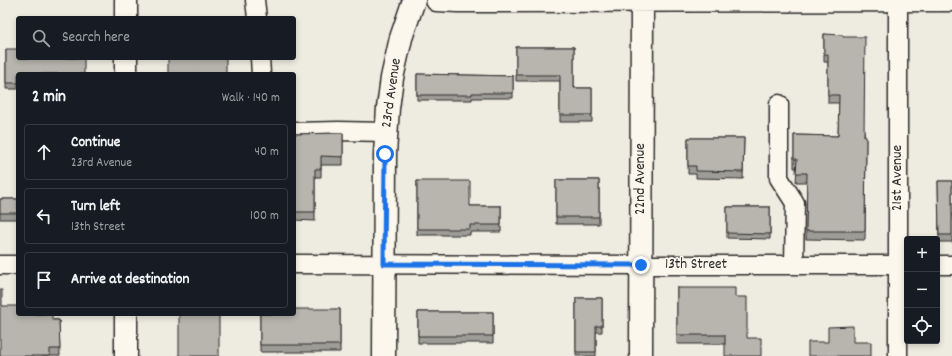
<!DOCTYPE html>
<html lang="en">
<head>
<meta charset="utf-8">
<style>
	:root { --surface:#171b24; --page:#242831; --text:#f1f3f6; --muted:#9ea1a6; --line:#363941 }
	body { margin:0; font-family:Dekko,sans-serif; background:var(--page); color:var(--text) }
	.controls { position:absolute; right:12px; bottom:12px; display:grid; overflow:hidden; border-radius:4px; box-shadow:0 2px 6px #0003 }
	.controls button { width:36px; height:36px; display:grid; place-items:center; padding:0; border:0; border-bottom:1px solid var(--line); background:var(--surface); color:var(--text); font:20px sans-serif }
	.stop { position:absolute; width:12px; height:12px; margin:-9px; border:3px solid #1a73e8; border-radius:50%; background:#fff }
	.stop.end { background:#1a73e8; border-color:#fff; box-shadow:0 1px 4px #0008 }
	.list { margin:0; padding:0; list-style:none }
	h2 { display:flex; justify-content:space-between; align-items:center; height:52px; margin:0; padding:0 16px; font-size:17px }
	h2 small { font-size:13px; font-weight:400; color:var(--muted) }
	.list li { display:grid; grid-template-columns:26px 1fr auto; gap:12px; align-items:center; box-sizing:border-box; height:56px; margin:0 8px 8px; padding:0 8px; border:1px solid var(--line); border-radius:4px }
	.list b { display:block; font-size:15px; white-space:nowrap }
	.list p { margin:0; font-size:13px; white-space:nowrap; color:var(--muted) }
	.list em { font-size:13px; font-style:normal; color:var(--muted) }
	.icon { flex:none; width:22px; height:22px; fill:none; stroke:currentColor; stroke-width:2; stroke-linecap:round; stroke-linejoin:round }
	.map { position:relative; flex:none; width:952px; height:356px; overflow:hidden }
	.search { position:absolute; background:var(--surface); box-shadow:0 2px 6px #0003; left:16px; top:16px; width:280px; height:44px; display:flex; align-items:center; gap:10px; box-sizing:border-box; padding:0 14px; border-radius:4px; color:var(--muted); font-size:15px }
	.panel { position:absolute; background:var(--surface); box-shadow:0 2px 6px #0003; left:16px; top:72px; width:280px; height:244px; border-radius:4px }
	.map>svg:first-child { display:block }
</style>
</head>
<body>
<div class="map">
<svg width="952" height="356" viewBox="0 0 952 356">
	<rect width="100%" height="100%" fill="#eeebe0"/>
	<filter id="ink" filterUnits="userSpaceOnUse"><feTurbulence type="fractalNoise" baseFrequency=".025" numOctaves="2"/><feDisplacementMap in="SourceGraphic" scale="8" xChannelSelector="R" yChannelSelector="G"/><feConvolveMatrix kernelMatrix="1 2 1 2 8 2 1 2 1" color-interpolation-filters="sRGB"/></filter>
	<g filter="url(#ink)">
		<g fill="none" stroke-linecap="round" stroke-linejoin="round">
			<g stroke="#2b2b2b" stroke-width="21">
				<path id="minor" d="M255 0 257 18
					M898 1V356
					M260 58 261 74
					M779 104V178L795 203 794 265
					M294 132 338 131 386 132
					M294 264 641 265H907
					M0 265H18
					M937 265H952"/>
			</g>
			<g stroke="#2b2b2b" stroke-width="25">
				<path id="major" d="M126 0V18
					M437 0 458 1 952 0
					M126 58V74
					M126 314V356
					M384 356 385 154 388 108 392 78 401 38 414 0
					M641 356 642 1"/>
			</g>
			<use href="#minor" stroke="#fbf7ec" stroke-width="18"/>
			<use href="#major" stroke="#fbf7ec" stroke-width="22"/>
		</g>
		<path fill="#9e9c96" stroke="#2b2b2b" d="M824 34 843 37 865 136H866L865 240 806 239 807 182H796L797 168H794V135L838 136 839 103H828V62H824Z
			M516 47H574V88H592V122H560V81H516Z
			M6 49 18 74V89H6Z
			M417 74 513 76V98H472V100H417Z
			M343 133V165H321V177H315V221L294 220V134Z
			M688 138H744L743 179 696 178V174H688Z
			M556 180H599V224H556Z
			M417 181 470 206H501V232H470V235H417Z
			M938 181H952V242H939Z
			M0 199H18V219H0Z
			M727 207H770V239L727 238Z
			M677 288 735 297 725 344H677Z
			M576 298H602V332H596V356H576Z
			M2 306 52 320H59L60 356H0Z
			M340 309V352H260V314Z
			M418 312H493V343H418Z"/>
		<path fill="#b8b5ae" stroke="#2b2b2b" d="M824 34 843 35V37H865L864 136H866L865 231H806L807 173H796L797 159H794V135L838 136 839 95H828V54H824Z
			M516 47H574V88H592V115H560V75H516Z
			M6 49H18V58H84V74H18V83H6Z
			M168 58H226V74H168Z
			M417 74 513 76V93H472V95H417Z
			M343 133V157L321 156V169H315V212H294V134Z
			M688 138H744L743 172 696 171V166H688Z
			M556 180H599V217H556Z
			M417 181H470V206H501V225H470V229H417Z
			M938 181H952V235H939Z
			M0 199H18V213H0Z
			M727 207H770V234L727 233Z
			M677 288H735V297H747V338H761V356H725V335H677Z
			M0 290H2V306H18V314H52V320H59L60 349H50V356H0Z
			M576 298H602V326H596V352H576Z
			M294 309H340V345H260V314H294Z
			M418 312H493V336H418Z
			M179 314H219V356H179Z
			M853 326V342H871V356H808V342H828V327Z"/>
	</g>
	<g fill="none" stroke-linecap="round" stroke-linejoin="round" filter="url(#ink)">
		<path stroke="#1a73e8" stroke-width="5" d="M385 154 384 264 641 265"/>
	</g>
	<g text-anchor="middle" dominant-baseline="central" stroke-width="3" stroke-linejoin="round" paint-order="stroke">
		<g font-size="15" fill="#2b2b2b" stroke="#fbf7ec">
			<text transform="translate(392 93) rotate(-82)">23rd Avenue</text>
			<text transform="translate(898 178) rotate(-90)">21st Avenue</text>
			<text transform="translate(641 179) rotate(-90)">22nd Avenue</text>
			<text x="696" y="265">13th Street</text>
		</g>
	</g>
</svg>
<div class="controls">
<button>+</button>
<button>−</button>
<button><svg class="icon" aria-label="locate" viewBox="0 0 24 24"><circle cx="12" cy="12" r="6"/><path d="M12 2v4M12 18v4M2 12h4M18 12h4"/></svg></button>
</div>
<div class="stop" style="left:385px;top:154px"></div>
<div class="stop end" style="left:641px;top:265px"></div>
<div class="search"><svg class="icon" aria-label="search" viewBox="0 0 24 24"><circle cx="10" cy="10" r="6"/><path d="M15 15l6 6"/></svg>Search here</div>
<section class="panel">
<h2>2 min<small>Walk · 140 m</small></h2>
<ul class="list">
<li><svg class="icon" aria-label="ahead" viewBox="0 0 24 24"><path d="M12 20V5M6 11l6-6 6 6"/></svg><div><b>Continue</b><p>23rd Avenue</p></div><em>40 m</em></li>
<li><svg class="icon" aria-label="left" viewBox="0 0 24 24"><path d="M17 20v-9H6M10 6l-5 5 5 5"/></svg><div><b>Turn left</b><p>13th Street</p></div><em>100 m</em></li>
<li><svg class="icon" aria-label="arrive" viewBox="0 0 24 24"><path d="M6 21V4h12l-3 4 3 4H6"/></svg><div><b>Arrive at destination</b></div></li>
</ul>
</section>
</div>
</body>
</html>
